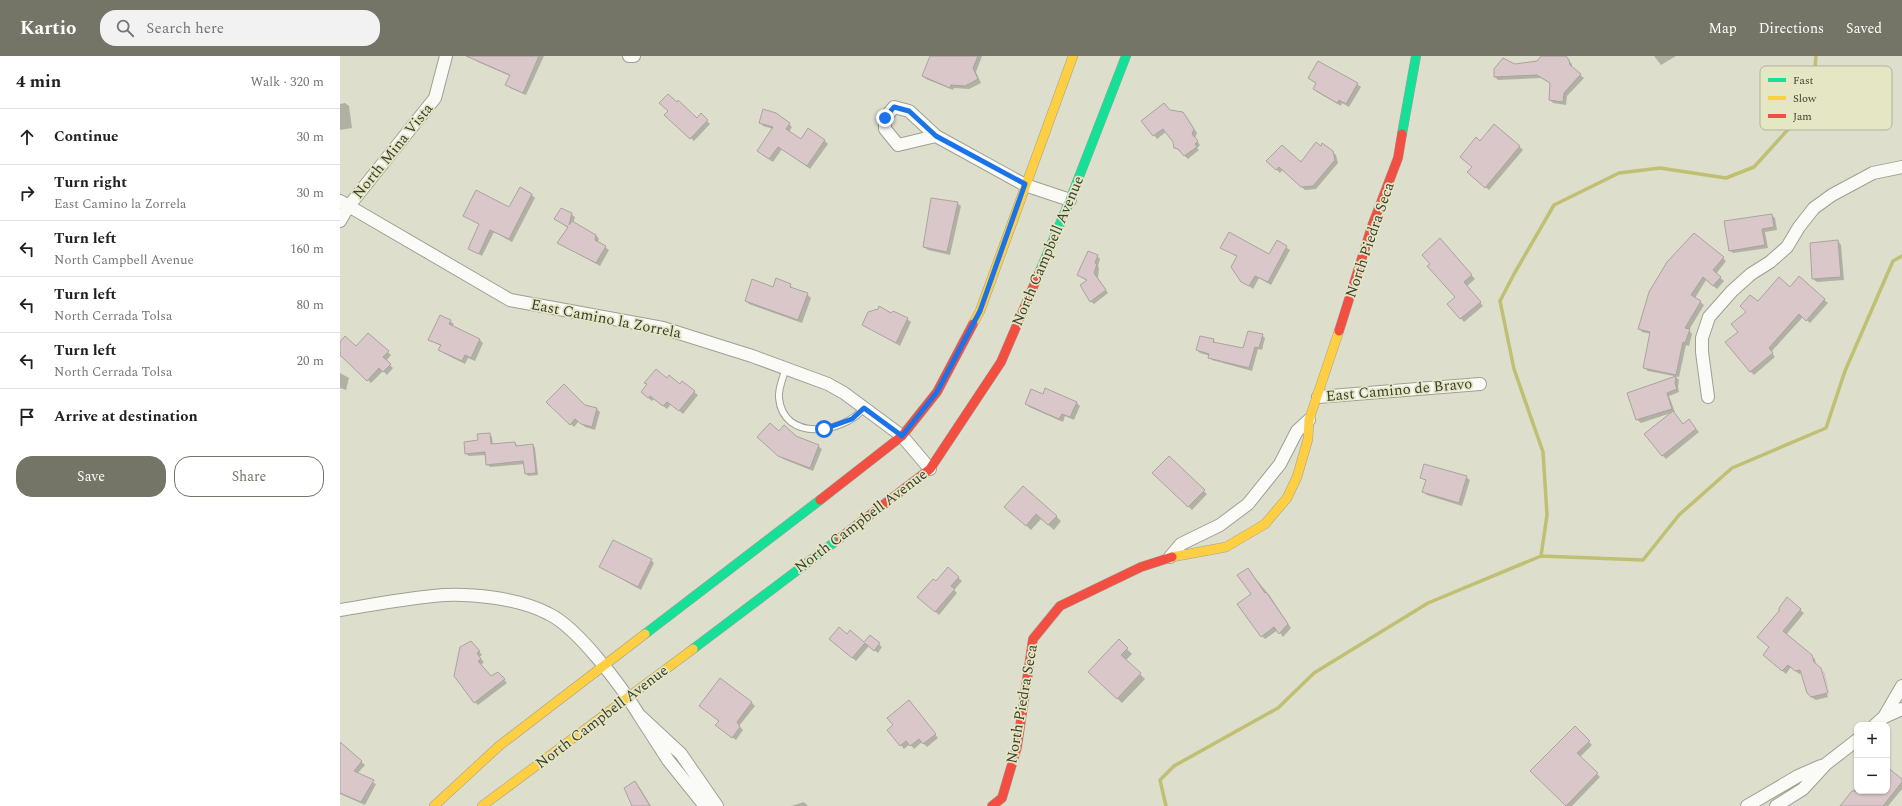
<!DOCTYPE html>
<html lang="en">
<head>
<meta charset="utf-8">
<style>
	:root { --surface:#fff; --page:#f2f2f2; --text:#202124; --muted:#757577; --line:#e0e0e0; --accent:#757567 }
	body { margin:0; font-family:Spectral,serif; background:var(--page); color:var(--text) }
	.controls { position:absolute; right:12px; bottom:12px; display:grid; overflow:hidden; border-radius:8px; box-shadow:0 1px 3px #0004 }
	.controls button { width:36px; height:36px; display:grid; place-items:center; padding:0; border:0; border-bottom:1px solid var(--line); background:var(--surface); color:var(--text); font:20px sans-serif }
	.stop { position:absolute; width:12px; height:12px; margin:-9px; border:3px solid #1a73e8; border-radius:50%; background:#fff }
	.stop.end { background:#1a73e8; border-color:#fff; box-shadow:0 1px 4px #0008 }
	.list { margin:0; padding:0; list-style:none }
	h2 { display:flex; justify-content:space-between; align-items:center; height:52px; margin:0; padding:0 16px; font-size:17px }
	h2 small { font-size:13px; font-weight:400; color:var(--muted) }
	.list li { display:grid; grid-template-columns:26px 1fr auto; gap:12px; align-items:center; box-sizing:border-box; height:56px; padding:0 16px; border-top:1px solid var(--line) }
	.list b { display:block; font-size:15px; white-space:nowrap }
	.list p { margin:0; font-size:13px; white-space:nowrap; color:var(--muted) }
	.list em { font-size:13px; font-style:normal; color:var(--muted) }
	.actions { display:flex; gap:8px; padding:12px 16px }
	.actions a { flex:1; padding:9px 0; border:1px solid var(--accent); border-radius:16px; text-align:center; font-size:14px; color:var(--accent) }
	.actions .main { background:var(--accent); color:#fff }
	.icon { flex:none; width:22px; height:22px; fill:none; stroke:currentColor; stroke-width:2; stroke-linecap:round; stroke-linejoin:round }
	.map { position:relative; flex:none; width:1562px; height:750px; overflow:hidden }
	header { display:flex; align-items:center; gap:24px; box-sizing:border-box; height:56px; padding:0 20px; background:var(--accent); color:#fff }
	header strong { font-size:19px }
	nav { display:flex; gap:22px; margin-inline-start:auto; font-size:14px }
	.search { width:280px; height:36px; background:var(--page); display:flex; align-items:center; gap:10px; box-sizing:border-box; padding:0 14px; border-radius:16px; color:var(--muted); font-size:15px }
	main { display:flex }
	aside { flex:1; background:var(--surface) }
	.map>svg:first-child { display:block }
</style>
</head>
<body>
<header>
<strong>Kartio</strong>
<div class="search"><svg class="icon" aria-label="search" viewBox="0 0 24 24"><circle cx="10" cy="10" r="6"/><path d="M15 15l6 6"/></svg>Search here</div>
<nav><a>Map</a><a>Directions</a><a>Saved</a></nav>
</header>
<main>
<aside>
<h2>4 min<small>Walk · 320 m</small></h2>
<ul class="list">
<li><svg class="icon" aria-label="ahead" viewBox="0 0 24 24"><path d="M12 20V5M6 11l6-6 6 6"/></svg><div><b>Continue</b></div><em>30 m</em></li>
<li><svg class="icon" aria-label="right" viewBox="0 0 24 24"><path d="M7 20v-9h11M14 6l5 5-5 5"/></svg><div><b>Turn right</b><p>East Camino la Zorrela</p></div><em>30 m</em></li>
<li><svg class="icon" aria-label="left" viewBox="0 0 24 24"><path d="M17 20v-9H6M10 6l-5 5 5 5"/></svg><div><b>Turn left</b><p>North Campbell Avenue</p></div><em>160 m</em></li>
<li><svg class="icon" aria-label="left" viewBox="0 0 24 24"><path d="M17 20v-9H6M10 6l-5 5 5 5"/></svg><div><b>Turn left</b><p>North Cerrada Tolsa</p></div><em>80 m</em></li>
<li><svg class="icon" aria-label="left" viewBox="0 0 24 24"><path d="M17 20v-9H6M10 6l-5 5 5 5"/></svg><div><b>Turn left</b><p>North Cerrada Tolsa</p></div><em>20 m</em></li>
<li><svg class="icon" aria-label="arrive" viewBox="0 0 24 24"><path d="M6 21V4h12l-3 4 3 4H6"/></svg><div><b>Arrive at destination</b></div></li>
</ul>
<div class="actions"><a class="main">Save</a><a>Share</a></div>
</aside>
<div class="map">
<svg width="1562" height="750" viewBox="0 0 1562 750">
	<rect width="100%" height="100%" fill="#dddecc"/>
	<path fill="#0003" d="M137 0H204L186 39 170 32 167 29 170 20 138 6 135 3Z
		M591 0H642L636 16 641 27 629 33 614 32 613 34 586 23 583 20Z
		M1202 0 1225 1 1232 8V12L1244 22 1227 40 1226 49 1213 47 1210 44 1211 28 1201 22 1158 24 1155 21 1174 9 1197 6Z
		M1314 0H1336L1321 9Z
		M970 22 1017 28 1021 31 1009 51 1002 47 1001 50 977 36 974 33 977 28Z
		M5 47 9 50 12 72 0 74V48Z
		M830 55 846 60 857 77 855 82 860 89 857 92 859 94 848 103 835 91 834 86 826 76 817 83 803 65Z
		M326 59 357 63 361 59 370 68 354 85Z
		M420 66 449 68 452 71 449 76 461 85 484 84 488 88 470 113 442 93 433 106 421 98 433 73 423 70Z
		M1155 69 1183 94 1149 134 1132 120 1140 86Z
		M992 96 996 99 998 107 976 133 965 134 943 113 940 117 928 105 961 108Z
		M192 139 195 142 172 186 154 176 142 200 129 192 140 169 124 159 170 153Z
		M617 147 621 150 610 199 588 194 584 191Z
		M231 158 235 161 233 167 256 179 259 183 258 186 269 194 260 210 219 187 228 172 215 163Z
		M1431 159 1435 162 1437 174 1425 176 1428 192 1393 197 1389 194Z
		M1498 185 1501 189 1504 224 1477 226 1473 223Z
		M937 186 950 194 931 229 919 222 913 233 902 225 897 201 882 191 930 199Z
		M1103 187 1135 223 1127 230 1143 250 1124 266 1108 248 1116 241Z
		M757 200 760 203 758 210 759 212 758 222 768 237 754 248 750 245 747 225 738 219Z
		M1383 202 1386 205 1376 218 1384 225 1377 233 1366 224 1355 242 1364 249 1349 274 1352 278 1349 290 1346 289 1339 321 1308 315 1304 312 1311 278 1302 276 1299 272Z
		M1459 222 1488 247 1470 267 1463 261 1431 296 1435 301 1414 319 1410 315 1399 276 1450 232Z
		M450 229 453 233 467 238 471 242 462 267 409 248 406 245 434 232Z
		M551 258 567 263 571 266 560 290 523 268Z
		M110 265 114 268 112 271 140 284 143 287 135 305 128 302 125 308 103 297 100 294 101 290 89 283Z
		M29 278 51 299 46 305 53 312 47 319 43 315 31 327 0 298V287L16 292Z
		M922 279 925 282 922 294 918 293 912 315 872 304 870 300 860 297 857 294 873 284 877 288 904 293Z
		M0 317 9 322 6 334 0 332Z
		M1336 321 1339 324 1338 331 1339 336 1329 340 1335 356H1333L1344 369 1352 368 1359 376 1326 403 1322 399 1331 357 1301 367 1297 364 1288 337Z
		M327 323 354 336 358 339 343 358 331 348 327 353 314 343 312 345 305 339Z
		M706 333 737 347 740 350 734 364 725 360 723 366 689 351 686 347 703 339Z
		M208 346 245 350 257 353 260 356 255 374 245 371 239 365 234 371Z
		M439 376 455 380 478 390 482 393 473 415 443 403 422 385Z
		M149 378 152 381 153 389 175 387 178 390 193 389 195 392 198 419 188 420 186 417 185 408 150 411 147 408 146 399 129 400 126 398Z
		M829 401 867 438 852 454 814 417Z
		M1081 421H1126L1130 424 1122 450 1087 439 1083 436 1087 425Z
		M666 451 716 460 721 465 714 474 701 463 691 474Z
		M311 504 314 507 301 534 260 511Z
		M608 513 622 525 614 534 617 537 599 559 582 544Z
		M911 517 930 540 951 572 943 581 938 574 925 583 922 580Z
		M1447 543 1464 557 1446 579 1475 603 1476 610 1480 612 1488 641 1476 644 1471 641 1462 617 1459 618 1451 611 1446 618 1427 602 1441 555Z
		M507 579 524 587 530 580 542 591 538 597 529 590 516 605 494 587Z
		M779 585 792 598 786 604 805 623 782 647 749 616Z
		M134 589 142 599 139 601 144 606 141 609 151 621 158 617 167 627 138 649 135 646Z
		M1483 615 1484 616 1490 640Z
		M411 646 415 650 399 670 403 674 396 684 376 669Z
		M572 649 598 682 587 691 582 686 574 693 570 688 564 693 561 689 554 670Z
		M1235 672 1252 689 1240 701 1260 721 1232 750H1227L1192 715Z
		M4 691 25 709 17 718 36 728 25 749 0 738V695Z
		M1547 713 1562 725V733L1548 750 1502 749 1517 731V735H1547Z
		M295 726 300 732 311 750H293Z
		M464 746 468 750H451Z"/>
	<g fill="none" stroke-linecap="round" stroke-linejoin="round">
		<path stroke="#bfc073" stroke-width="3.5" d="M1201 500 1303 504 1339 459 1392 412 1486 372 1505 315 1553 205 1562 200
			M826 750 820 724 834 710 938 652 974 617 1088 547 1201 500 1207 459 1203 396 1174 313 1160 245 1174 218 1214 149 1279 117 1320 112 1386 122 1414 111 1472 47 1476 0"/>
	</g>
	<path fill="#d9c7c9" stroke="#aaa49f" d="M126 0H199L183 37 165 29 170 19Z
		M590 0H638L633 12 638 23 625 30 611 29 610 32 582 20Z
		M1201 0H1226L1229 4 1230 9 1241 18 1224 37 1223 46 1209 44 1210 27 1197 19 1154 21V13L1163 2 1175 8 1197 5Z
		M978 5 1018 27 1006 48 999 44 997 47 973 33 976 27 968 22Z
		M328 38 337 46 338 44 357 62 361 57 368 64 350 83 324 59 328 55 319 47Z
		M824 47 830 54 843 56 854 73 852 78 858 85 855 88 857 91 844 100 838 93 834 92 833 86 823 73 813 80 801 65Z
		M423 53 436 57 450 67 446 73 461 83 468 72 485 84 467 110 438 91 429 103 417 95 433 71 419 67Z
		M1154 68 1180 90 1145 132 1127 116 1132 111 1120 101 1136 81 1140 85Z
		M976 86 981 90 982 87 993 95 995 104 973 130 961 131 939 111 936 114 926 105 942 89 961 106Z
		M180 131 192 138 169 183 150 174 139 198 128 193 139 168 123 160 136 134 169 151Z
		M591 142 618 146 607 196 583 191Z
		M221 152 232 157 229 169 232 165 256 179 255 184 266 190 256 207 217 187 228 171 214 163Z
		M1432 158 1434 171 1422 173 1425 189 1389 195 1384 165Z
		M889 176 929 198 937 184 947 190 928 226 915 220 909 230 901 226 891 211 897 200 880 192Z
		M1354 177 1384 201 1373 214 1381 221 1373 230 1363 221 1351 239 1361 245 1345 272 1350 273 1345 287 1343 286 1336 319 1303 312 1310 276 1298 273 1309 236 1327 206Z
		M1100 182 1132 219 1124 226 1141 246 1120 263 1107 248 1115 241 1087 210 1090 208 1082 199Z
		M1498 184 1501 221 1472 223 1470 187Z
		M748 195 758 199 755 207 757 208 754 217 766 234 750 246 740 229 747 224 737 219Z
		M1459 220 1485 243 1466 265 1459 258 1429 292 1433 297 1410 316 1385 286 1398 276 1391 268 1406 256 1400 250 1410 239 1418 245 1439 221 1450 231Z
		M436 222 451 228 450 231 468 237 458 264 405 245 412 223 433 231Z
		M539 250 551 257 553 255 568 262 556 287 522 269 528 256 538 253Z
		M100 259 111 264 109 268 140 283 131 302 125 299 122 305 98 294 101 289 88 284Z
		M908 275 923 278 919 292 915 291 909 312 868 302 869 298 856 294 860 280 874 283 873 286 903 292Z
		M28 277 49 295 43 301 51 308 43 316 39 312 27 325 0 299V286L5 280 16 290Z
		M316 313 327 322 329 319 340 328 342 325 355 335 339 355 327 346 323 350 310 340 308 342 301 336 307 328 304 327Z
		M1336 320 1335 327 1337 333 1327 337 1332 353 1296 364 1287 337Z
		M224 328 245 349 257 352 252 371 241 368 235 363 230 369 206 346Z
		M705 332 737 346 730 361 722 358 719 363 685 348 691 333 703 338Z
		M1333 355 1343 368 1349 363 1356 373 1322 400 1304 378Z
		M430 367 439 375 444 369 456 380 479 389 470 412 438 400 417 381Z
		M150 377 151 388 175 386 176 390 193 388 196 417 185 418 183 405 146 409 145 396 125 398 124 386 138 384 137 378Z
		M829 400 865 434 848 451 812 417Z
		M1084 408 1127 420 1119 447 1082 436 1086 424 1080 422Z
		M683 430 717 460 708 469 696 458 686 470 664 451Z
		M273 484 312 503 298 531 259 511Z
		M608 511 619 521 611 530 615 533 595 556 577 541 593 523 596 525Z
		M908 512 925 537 926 536 948 568 939 578 934 571 921 581 897 548 911 538 897 519Z
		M1447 541 1461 553 1443 575 1472 599 1474 606 1481 612 1488 637 1471 641 1467 637 1460 614 1455 615 1448 609 1442 615 1423 599 1429 591 1417 581 1439 555V552Z
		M499 571 507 578 510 574 524 586 530 579 540 587 534 595 525 587 512 602 489 583Z
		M779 583 788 592 781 599 801 617 777 643 748 616Z
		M131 585 140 595 137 597 141 603 138 605 151 620 158 616 165 623 134 647 114 620 120 591Z
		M380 622 412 646 397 666 400 671 392 682 375 669 379 665 359 650Z
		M569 644 596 678 583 688 579 683 570 690 566 685 560 690 547 674 553 669 547 662Z
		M1235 670 1250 685 1237 697 1258 717 1226 750 1190 715Z
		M0 686 22 705 14 715 34 724 21 746 0 737Z
		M1547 711 1562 723V726L1543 750H1500L1512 735H1547Z
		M295 725 310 750H292L284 732Z"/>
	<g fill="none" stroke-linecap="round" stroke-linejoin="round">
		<g stroke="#9fa092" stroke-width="8">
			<path id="lane" d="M446 312C443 322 438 332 439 342 443 386 503 378 524 352"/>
		</g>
		<g stroke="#9fa092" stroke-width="14">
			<path id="street" d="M289 0H294
				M596 80 558 89 545 73V62L554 51 569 55 596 80 685 129 730 144
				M0 145 170 244 323 272 412 300 488 328 504 337 562 380 590 413
				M0 165 8 151 95 42 106 0
				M978 341 1140 328
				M1368 341 1362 296V282L1369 261 1392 235 1411 218 1430 206 1447 191 1459 171 1474 152 1492 139 1533 117 1562 111
				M830 501 841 488 880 469 908 448 940 408 957 375 969 364
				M0 554C31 549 62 543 93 540 127 536 179 542 209 558 238 572 282 631 299 659
				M1544 661 1562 630
				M1535 669 1544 661 1562 653
				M365 750 328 704 299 659 341 698 377 750
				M1407 750 1458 720 1481 710
				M1436 750 1463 733 1486 708 1517 684"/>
		</g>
		<g stroke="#9fa092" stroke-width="10">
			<path id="fast" d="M1062 78 1076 0
				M700 215 730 144 786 0
				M305 578 480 444
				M353 593 500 482"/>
		</g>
		<g stroke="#9fa092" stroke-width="10">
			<path id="slow" d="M633 268 640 255 733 0
				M832 501 886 491 925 468 947 442 957 421 968 383 969 364 999 275
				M94 750 159 690 305 578
				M142 750 353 593"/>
		</g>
		<g stroke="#9fa092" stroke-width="10">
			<path id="jam" d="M999 275 1032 170 1058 102 1062 78
				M480 444 562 380 597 336 633 268
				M500 482 590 413 661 306 700 215
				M652 750 662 742 677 691 693 583 720 550 801 511 832 501"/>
		</g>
		<use href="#lane" stroke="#fafaf7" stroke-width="6"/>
		<use href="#street" stroke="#fafaf7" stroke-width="12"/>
		<use href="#fast" stroke="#16e098" stroke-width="9"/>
		<use href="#slow" stroke="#ffcf43" stroke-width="9"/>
		<use href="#jam" stroke="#f24e42" stroke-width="9"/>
	</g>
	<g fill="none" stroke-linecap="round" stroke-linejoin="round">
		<path stroke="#1a73e8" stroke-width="5" d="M484 373 512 363 524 352 562 380 597 336 640 255 685 128 596 80 569 55 554 51 545 62"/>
	</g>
	<g text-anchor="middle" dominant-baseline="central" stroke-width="3.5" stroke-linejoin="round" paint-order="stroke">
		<g font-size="15" fill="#3d3d30" stroke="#e4e6c4">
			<text transform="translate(53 95) rotate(-51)">North Mina Vista</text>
			<text transform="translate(1030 184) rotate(-71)">North Piedra Seca</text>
			<text transform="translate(708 195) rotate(-67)">North Campbell Avenue</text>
			<text transform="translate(266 263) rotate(11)">East Camino la Zorrela</text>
			<text transform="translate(1059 334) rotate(-5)">East Camino de Bravo</text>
			<text transform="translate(521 465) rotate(-37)">North Campbell Avenue</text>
			<text transform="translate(682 648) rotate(-80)">North Piedra Seca</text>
			<text transform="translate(262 661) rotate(-37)">North Campbell Avenue</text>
		</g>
	</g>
	<rect x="1420" y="10" width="132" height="64" rx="6" fill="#e4e6c4" stroke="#b2b398" stroke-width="1"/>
	<rect x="1428" y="22" width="18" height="4" fill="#16e098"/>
	<rect x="1428" y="40" width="18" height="4" fill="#ffcf43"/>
	<rect x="1428" y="58" width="18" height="4" fill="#f24e42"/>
	<g font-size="11" fill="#3d3d30">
		<text x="1453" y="28">Fast</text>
		<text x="1453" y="46">Slow</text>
		<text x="1453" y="64">Jam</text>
	</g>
</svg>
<div class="controls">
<button>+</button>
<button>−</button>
</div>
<div class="stop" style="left:484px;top:373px"></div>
<div class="stop end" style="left:545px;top:62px"></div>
</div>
</main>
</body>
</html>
